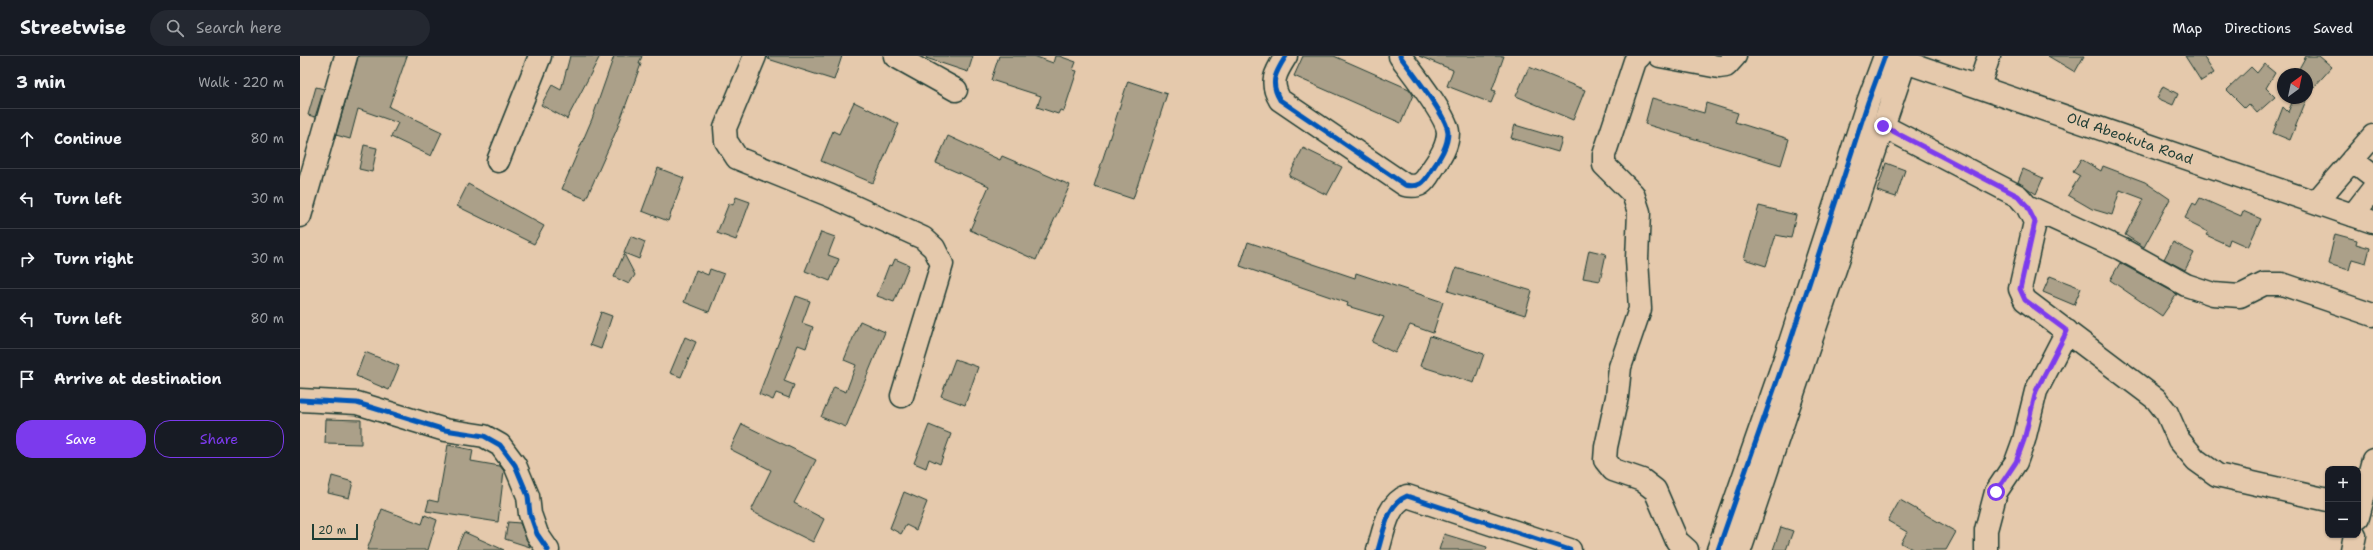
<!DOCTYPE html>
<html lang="en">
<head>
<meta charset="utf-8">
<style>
	:root { --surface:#171b24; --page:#242831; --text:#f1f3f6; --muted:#9ea1a6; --line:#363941; --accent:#7c3aed }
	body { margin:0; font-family:"Shantell Sans",sans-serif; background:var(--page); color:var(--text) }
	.controls { position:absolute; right:12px; bottom:12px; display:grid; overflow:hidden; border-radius:8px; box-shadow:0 1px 3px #0004 }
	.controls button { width:36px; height:36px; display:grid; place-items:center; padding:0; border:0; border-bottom:1px solid var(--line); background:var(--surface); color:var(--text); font:20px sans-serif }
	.compass { position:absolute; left:1977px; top:12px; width:36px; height:36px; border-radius:50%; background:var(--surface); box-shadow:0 1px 3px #0004; rotate:33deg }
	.scale { position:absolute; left:12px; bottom:10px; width:46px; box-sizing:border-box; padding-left:4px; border:2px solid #1f3d34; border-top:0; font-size:11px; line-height:14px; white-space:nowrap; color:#1f3d34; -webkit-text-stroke:3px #e5c9ac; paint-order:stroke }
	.stop { position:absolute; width:12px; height:12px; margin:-9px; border:3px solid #7c3aed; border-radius:50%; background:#fff }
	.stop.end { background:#7c3aed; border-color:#fff; box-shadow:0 1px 4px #0008 }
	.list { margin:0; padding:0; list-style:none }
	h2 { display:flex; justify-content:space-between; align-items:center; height:52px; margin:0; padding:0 16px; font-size:17px }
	h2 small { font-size:13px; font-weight:400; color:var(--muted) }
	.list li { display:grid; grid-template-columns:26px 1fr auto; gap:12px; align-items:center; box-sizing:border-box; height:60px; padding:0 16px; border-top:1px solid var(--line) }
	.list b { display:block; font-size:15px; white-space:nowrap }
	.list em { font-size:13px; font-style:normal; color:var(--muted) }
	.actions { display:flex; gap:8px; padding:12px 16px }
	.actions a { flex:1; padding:9px 0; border:1px solid var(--accent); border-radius:16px; text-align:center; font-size:14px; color:var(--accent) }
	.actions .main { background:var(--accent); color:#fff }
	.icon { flex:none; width:22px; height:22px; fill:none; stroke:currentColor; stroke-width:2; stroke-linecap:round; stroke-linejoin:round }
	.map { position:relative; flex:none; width:2073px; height:494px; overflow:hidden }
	header { display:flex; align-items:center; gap:24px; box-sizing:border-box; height:56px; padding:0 20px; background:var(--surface); border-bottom:1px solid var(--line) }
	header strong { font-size:19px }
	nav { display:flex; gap:22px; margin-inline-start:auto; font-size:14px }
	.search { width:280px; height:36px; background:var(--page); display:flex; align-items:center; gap:10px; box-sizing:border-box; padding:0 14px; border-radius:22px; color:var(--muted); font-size:15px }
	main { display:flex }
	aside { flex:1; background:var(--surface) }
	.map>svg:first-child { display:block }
</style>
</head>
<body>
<header>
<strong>Streetwise</strong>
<div class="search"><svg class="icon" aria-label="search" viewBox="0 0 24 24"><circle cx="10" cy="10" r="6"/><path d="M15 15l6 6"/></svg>Search here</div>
<nav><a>Map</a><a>Directions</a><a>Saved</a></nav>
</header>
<main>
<aside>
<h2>3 min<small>Walk · 220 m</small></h2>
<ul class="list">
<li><svg class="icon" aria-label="ahead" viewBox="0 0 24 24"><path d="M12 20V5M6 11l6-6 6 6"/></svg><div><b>Continue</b></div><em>80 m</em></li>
<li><svg class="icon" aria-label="left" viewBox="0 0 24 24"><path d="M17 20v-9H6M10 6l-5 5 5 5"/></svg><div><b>Turn left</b></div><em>30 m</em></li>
<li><svg class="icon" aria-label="right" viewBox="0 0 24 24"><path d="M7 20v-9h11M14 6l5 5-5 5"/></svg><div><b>Turn right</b></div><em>30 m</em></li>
<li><svg class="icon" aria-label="left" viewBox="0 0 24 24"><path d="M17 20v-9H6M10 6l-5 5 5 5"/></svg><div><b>Turn left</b></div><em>80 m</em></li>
<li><svg class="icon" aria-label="arrive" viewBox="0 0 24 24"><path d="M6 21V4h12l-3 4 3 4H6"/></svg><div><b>Arrive at destination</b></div></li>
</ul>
<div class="actions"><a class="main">Save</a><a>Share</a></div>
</aside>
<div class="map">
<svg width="2073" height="494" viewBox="0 0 2073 494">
	<rect width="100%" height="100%" fill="#e5c9ac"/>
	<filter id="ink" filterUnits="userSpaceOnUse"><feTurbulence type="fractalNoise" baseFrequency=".025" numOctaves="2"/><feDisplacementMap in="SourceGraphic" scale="8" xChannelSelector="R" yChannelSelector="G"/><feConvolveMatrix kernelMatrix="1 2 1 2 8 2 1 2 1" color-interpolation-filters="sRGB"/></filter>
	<g filter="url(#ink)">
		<path fill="#aba089" stroke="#1f3d34" d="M58 0H107L89 51 142 76 131 100 91 81 98 67 58 53 50 83 36 79Z
			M270 0H300L267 63 241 49 252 29 261 34Z
			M314 0H342L339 8H341L317 73 286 143 262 133 292 63Z
			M469 0H542L534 24 468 3Z
			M627 0H673L668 16 626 2Z
			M699 0H734L753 7 755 0H759L776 6 773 14 777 15 764 55 760 54 758 58 737 51 741 40 691 24Z
			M1003 0H1034L1109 33 1113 39 1101 67 994 20Z
			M1119 0H1204L1192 34 1196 35 1191 47 1147 30 1153 14Z
			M1748 0H1784L1775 16Z
			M1885 0H1903L1914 17 1901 25Z
			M2006 0H2019L2032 11 2014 31 2007 25V18H1996Z
			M1964 8 1975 17 1966 32 1975 41 1957 57 1949 48 1945 52 1927 34 1951 11 1957 17Z
			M1229 11 1285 34 1273 64 1216 40Z
			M828 25 867 38 833 143 794 130Z
			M1863 30 1878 38 1873 49 1857 42Z
			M16 31 24 33 15 61 8 59Z
			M1352 42 1404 57 1406 47 1438 57 1435 66 1489 83 1481 109 1345 68Z
			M1994 42H2007L1990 84 1973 77 1983 51 1988 56Z
			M554 46 599 68 573 127 521 105 533 75 539 78Z
			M1215 69 1262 83 1258 96 1211 82Z
			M648 80 700 104 702 100 770 129 736 204 670 174 689 130 636 107Z
			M64 89 77 92 72 116 59 113Z
			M1003 92 1042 111 1027 139 989 120Z
			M1781 103 1801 115 1803 110 1845 126 1870 143 1844 191 1825 179 1844 143 1820 134 1812 159 1792 153 1768 139 1780 120 1773 116Z
			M1586 107 1605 114 1596 141 1577 135Z
			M358 112 384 122 368 165 342 155Z
			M1723 113 1743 122 1736 138 1718 126Z
			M168 128 244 170 234 188 157 150Z
			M436 141 450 146 436 184 417 177 429 147 433 149Z
			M1900 142 1941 160 1943 155 1961 163 1948 191 1930 183 1928 189 1906 179 1908 176 1888 166 1889 164 1885 162 1893 147 1896 149Z
			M1459 150 1496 159 1491 182 1476 179 1466 210 1444 203Z
			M521 176 535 181 528 199 539 203 530 225 505 215Z
			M2035 178 2057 184 2056 188 2070 192 2066 207 2052 203 2049 214 2028 208Z
			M331 180 345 186 339 203 324 197Z
			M948 186 1055 222 1056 217 1143 246 1133 277 1110 269 1095 297 1072 286 1084 261 1047 250 1048 247 940 210Z
			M1873 186 1894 197 1885 214 1864 203Z
			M1289 194 1306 198 1300 225 1283 222Z
			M324 198 335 219 329 228 314 221Z
			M595 203 609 209 594 246 577 240 589 209 592 210Z
			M1820 207 1877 238 1862 260 1810 224Z
			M1156 212 1232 235 1225 259 1148 235Z
			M410 213 424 218 409 256 384 246 396 214 408 219Z
			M1750 220 1781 232 1774 249 1743 236Z
			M496 240 510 245 502 267 513 271 506 292 498 289 484 325 494 329 489 342 476 337 473 344 459 338Z
			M301 256 312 260 301 293 290 289Z
			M560 265 585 276 546 371 521 361 534 331 546 336 556 309 544 304Z
			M1130 280 1184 298 1174 327 1120 310Z
			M385 281 396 286 381 321 370 317Z
			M65 296 99 310 89 334 56 320Z
			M655 303 678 311 665 349 641 340Z
			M26 363 61 364V388L25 387Z
			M442 368 516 404 494 447 524 463 513 486 451 455 471 414 430 393Z
			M629 369 651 378 640 408 629 403 626 412 614 407Z
			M148 389 173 394 171 405 200 410 204 415 198 466 126 455 129 444 138 446Z
			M32 420 53 426 49 442 28 437Z
			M604 436 627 446 616 474 606 469 601 478 590 472Z
			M1600 444 1656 476 1646 494H1614L1601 487 1607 476 1588 465Z
			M82 453 122 468 125 459 137 464 128 494H67Z
			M208 466 220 467 230 491 205 483Z
			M1481 471 1493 475 1486 494H1473Z
			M164 476 204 494H156Z
			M1144 478 1187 491 1186 494H1139Z"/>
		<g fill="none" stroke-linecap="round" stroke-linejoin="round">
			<g stroke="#1f3d34" stroke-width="25">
				<path id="minor" d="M455 0 425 72 426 85 437 102 531 140 623 182 634 192 642 208 602 340
					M595 0 656 34
					M986 0C976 16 969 26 980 44L1105 129C1120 132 1124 127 1131 115 1139 103 1148 91 1148 76 1147 60 1111 15 1100 0
					M1340 0 1335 5 1304 99V109L1333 138 1339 156 1337 203 1340 253 1320 311 1317 341 1306 391 1305 404 1313 414 1342 424 1355 434 1377 485 1387 494
					M1360 0 1419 11 1426 10 1435 0
					M1679 30 1689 0
					M1583 70 1718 140 1727 150 1735 166 1720 233 1725 244 1856 343 1867 357 1879 384 1896 404 1917 419 2028 444
					M2052 104 2073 120
					M198 105 240 0
					M2016 146 2073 80
					M1727 150 1821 193 1886 229 1913 238 1940 240 1964 228H1982L2073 259
					M2053 159 2073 133
					M0 160 46 0
					M0 344 57 347 145 374 184 380 200 389 215 409 228 440 230 458 237 478 248 494
					M2058 461 2073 404
					M1078 494C1084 475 1087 448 1107 440L1270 494
					M1418 494 1485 302 1568 46 1585 0
					M1440 494 1605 6
					M1686 494V474L1696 436 1716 406 1724 384 1736 335 1767 275
					M2052 494 2055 479"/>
			</g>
			<g stroke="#1f3d34" stroke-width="25">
				<path id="highway" d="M1588 0 2073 166"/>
			</g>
			<use href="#minor" stroke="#e5c9ac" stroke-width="22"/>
			<use href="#highway" stroke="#e5c9ac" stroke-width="22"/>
			<g stroke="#e5c9ac" stroke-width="8">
				<path id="cycleway" d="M986 0C976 16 969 26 980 44L1105 129C1120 132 1124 127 1131 115 1139 103 1148 91 1148 76 1147 60 1111 15 1100 0
					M0 344 57 347 145 374 184 380 200 389 215 409 228 440 230 458 237 478 248 494
					M1078 494C1084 475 1087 448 1107 440L1270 494
					M1418 494 1485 302 1568 46 1585 0"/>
			</g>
			<use href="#cycleway" stroke="#0057b8" stroke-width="5"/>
		</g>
	</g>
	<g fill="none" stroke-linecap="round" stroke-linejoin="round" filter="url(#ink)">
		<path stroke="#7c3aed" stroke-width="5" d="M1583 70 1718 140 1727 150 1735 166 1720 233 1725 244 1767 275 1736 335 1724 384 1716 406 1696 436"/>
	</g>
	<g text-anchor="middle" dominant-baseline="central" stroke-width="4" stroke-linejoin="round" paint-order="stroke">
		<g font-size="14" fill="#1f3d34" stroke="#e5c9ac">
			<text transform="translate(1830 82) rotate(19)">Old Abeokuta Road</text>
		</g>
	</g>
</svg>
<div class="controls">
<button>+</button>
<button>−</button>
</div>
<svg class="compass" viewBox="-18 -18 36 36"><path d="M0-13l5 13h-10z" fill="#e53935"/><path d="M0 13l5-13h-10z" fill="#9ea1a6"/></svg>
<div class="scale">20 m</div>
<div class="stop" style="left:1696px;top:436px"></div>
<div class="stop end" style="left:1583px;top:70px"></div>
</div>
</main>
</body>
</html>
